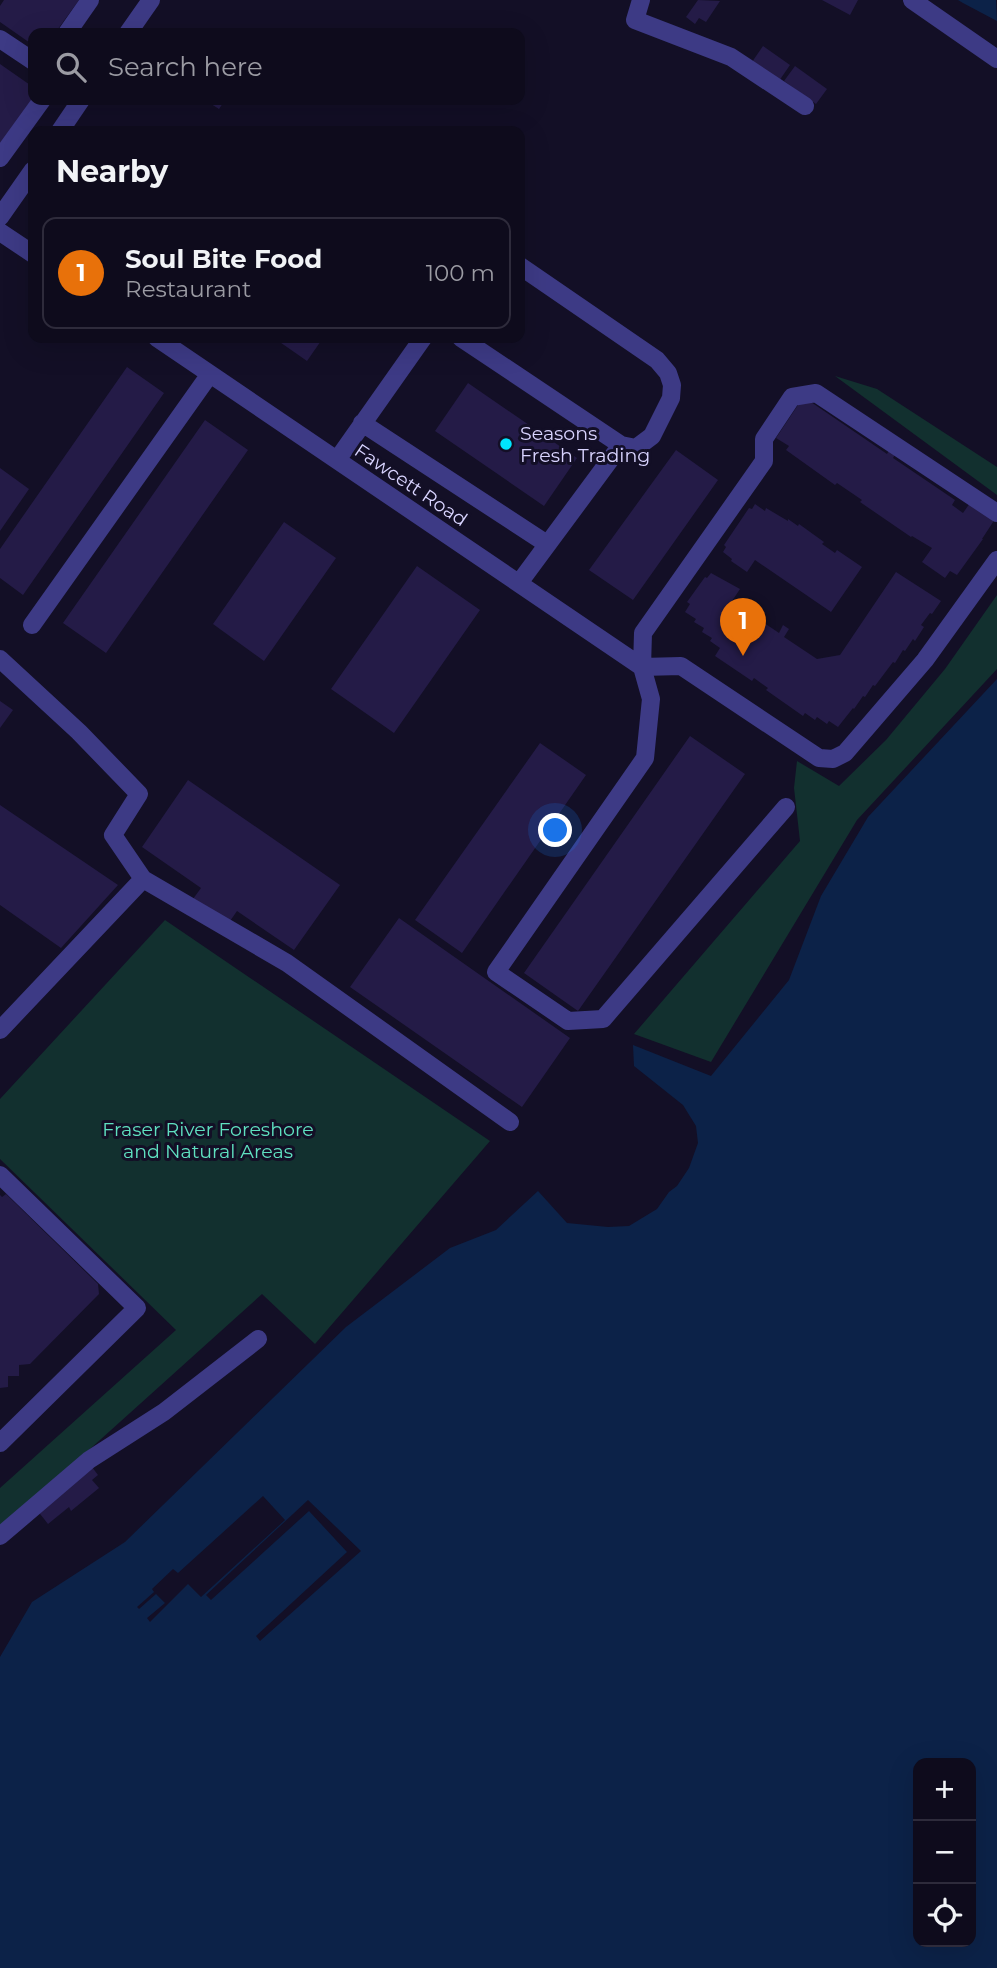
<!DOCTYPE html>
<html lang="en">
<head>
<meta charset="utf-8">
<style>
	:root { --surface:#0e0b1c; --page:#1c1929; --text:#f1f3f6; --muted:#9b9ba3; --line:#2e2b3b; --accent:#0f766e }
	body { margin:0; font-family:Montserrat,sans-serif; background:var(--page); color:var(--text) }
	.controls { position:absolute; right:21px; bottom:21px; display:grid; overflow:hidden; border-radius:14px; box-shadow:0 7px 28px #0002 }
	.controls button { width:63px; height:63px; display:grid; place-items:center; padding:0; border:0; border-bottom:2px solid var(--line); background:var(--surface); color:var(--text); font:35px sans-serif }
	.you { position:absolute; left:556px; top:831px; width:24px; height:24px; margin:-18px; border:5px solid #fff; border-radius:50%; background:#1a73e8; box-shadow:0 0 0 10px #1a73e833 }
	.badge { display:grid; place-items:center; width:46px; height:46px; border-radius:50%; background:var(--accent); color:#fff; font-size:23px; font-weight:700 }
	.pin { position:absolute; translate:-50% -58px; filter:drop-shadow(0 2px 4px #0008) }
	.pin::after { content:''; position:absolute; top:37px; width:24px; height:21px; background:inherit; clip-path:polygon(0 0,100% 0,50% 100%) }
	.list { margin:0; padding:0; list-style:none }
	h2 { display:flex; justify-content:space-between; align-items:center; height:91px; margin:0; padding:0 28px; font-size:30px }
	h2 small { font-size:23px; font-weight:400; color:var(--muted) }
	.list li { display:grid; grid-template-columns:46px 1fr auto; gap:21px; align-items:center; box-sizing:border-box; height:112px; margin:0 14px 14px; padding:0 14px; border:2px solid var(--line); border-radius:14px }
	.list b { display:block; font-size:26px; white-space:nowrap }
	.list p { margin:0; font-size:23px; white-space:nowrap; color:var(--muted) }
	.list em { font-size:23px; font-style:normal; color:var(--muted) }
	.icon { flex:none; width:38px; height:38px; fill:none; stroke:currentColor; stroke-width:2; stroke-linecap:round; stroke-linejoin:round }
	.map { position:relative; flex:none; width:997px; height:1968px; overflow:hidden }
	.search { position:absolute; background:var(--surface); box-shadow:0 7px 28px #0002; left:28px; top:28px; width:497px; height:77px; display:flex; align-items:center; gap:18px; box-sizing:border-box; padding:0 24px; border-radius:14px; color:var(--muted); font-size:26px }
	.panel { position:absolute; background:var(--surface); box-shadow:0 7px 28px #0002; left:28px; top:126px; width:497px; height:217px; border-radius:14px }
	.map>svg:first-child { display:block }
</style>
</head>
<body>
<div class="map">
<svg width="997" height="1968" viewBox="0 0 997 1968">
	<rect width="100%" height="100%" fill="#130f26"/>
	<path fill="#12302f" d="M835 376 877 389 997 467V495Z
		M997 595V669L857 820 711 1062 634 1034 800 841 794 788 797 761 839 786 886 740 945 669Z
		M165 920 490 1141 315 1344 262 1294 0 1530V1488L176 1330 0 1159V1099Z"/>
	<path fill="#0c2248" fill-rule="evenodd" d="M958 0H996L997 21 963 3Z
		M997 679V1968H0V1657L32 1602 125 1542 346 1327 450 1248 496 1230 538 1191 567 1223 608 1227 629 1226 657 1209 669 1192 677 1186 689 1168 698 1143 696 1126 683 1105 634 1066 633 1045 711 1076 789 980 821 896 868 817ZM918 1763H971V1942H918Z"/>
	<path fill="#130f26" d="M263 1496 285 1520 201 1597 188 1584 150 1622 147 1618 165 1603 156 1594 139 1609 137 1607 154 1592 152 1589 173 1569 178 1573Z
		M308 1500 361 1551 260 1641 256 1636 347 1552 309 1511 211 1600 206 1595Z"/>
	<path fill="#241b47" d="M4 0H79L55 33H33V45L0 22V6Z
		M698 0 720 1 706 22 699 18 695 24 686 17Z
		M822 0H858L850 15Z
		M763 46 790 65 779 81 752 62Z
		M0 64 33 87V100L4 146 0 143Z
		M795 66 827 89 816 104 784 81Z
		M205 100H225L219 109Z
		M274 338H323L307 361Z
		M127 367 164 393 23 595 0 578V549Z
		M468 383 577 458 544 506 435 431Z
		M808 400 887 454 890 448 896 453 893 458 955 500 952 505 963 513 970 503 995 519 982 539H983L957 575 950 571 945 578 922 562 932 548 912 536 911 537 860 502 862 500 837 483 835 485 786 450 789 446 776 438 800 402Z
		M205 420 248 450 106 653 63 623Z
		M676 450 718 480 633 600 589 570Z
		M0 468 29 489 0 531Z
		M755 504 765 511 766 508 788 521V519L798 526 799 524 824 542 822 544 835 553 837 550 862 567 831 612 755 560 747 572 731 561 732 559 723 552 726 547 724 545 749 508 752 509Z
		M284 522 336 558 264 661 213 624Z
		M417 566 480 610 394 733 331 689Z
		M896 572 941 601 932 614 930 613 921 625 924 627 915 641 913 639 905 651 903 650 895 663 893 662 875 686 873 685 865 697 863 696 854 709 853 708 838 727 829 721 827 724 817 717 815 720 805 713 803 716 766 690 768 688 754 678 752 681 715 656 720 648 710 641 712 638 702 632 704 628 694 622 696 619 685 612 690 604 687 602 705 577 707 578 711 573 740 589 732 601 779 633 783 625 789 629 784 637 817 659 840 655Z
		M0 701 13 710 0 728Z
		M690 736 745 774 578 1011 524 973Z
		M540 743 586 775 462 953 415 920Z
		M188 780 340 885 294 950 237 911 228 924 193 899 201 888 142 847Z
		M0 805 118 885 61 948 0 905Z
		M399 918 570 1038 522 1107 350 987Z
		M6 1194 98 1284 99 1294 30 1364 19 1365V1376H8V1387L0 1388V1195L2 1197Z
		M92 1467 98 1475 92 1480 99 1488 71 1511 69 1507 48 1524 37 1510Z"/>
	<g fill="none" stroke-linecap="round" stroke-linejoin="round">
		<path stroke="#3d3a85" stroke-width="18" d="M641 0 635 20 731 57 805 106
			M912 0 997 59
			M67 33 90 0
			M128 33 151 0
			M0 39 33 61
			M60 131 81 100
			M0 158 42 100
			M0 217 33 170
			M0 232 33 254
			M157 338 642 667
			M461 338 621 445 636 448 652 436 671 398 672 385 668 373 657 360 520 266
			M362 423 547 544
			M337 460 423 338
			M519 583 621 445
			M32 625 210 374
			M0 659 79 732 139 794 113 835 143 879
			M642 667 681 666 819 758 833 759 845 753 925 660 997 560
			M786 807 603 1019 568 1021 496 972 645 758 651 699 642 667 643 633 764 461V439L792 397 816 393 997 513
			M0 1030 143 879 287 963 510 1122
			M0 1175 137 1308 0 1443
			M0 1536 89 1460 164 1412 258 1339"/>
	</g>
	<circle fill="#00e5ff" stroke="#130f26" stroke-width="2.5" cx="506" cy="444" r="7"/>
	<g text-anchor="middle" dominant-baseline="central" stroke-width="6" stroke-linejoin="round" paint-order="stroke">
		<g font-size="19" fill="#d9d4ff" stroke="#130f26" text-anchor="start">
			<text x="520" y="433">Seasons<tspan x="520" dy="22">Fresh Trading</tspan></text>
		</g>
		<g font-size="19" fill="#d9d4ff" stroke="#130f26">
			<text transform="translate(411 485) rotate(34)">Fawcett Road</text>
		</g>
		<g font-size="19" fill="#5fe0c0" stroke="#130f26">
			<text x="208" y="1129">Fraser River Foreshore<tspan x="208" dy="22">and Natural Areas</tspan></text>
		</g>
	</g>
</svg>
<div class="controls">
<button>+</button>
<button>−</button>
<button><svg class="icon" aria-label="locate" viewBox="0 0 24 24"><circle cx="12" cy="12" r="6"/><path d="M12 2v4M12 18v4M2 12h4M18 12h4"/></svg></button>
</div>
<div class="you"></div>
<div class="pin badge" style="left:743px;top:656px;background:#e8710a">1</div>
<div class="search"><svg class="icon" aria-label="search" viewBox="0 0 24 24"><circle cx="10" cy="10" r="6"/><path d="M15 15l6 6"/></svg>Search here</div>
<section class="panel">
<h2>Nearby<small></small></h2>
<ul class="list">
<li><span class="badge" style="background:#e8710a">1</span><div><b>Soul Bite Food</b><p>Restaurant</p></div><em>100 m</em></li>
</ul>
</section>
</div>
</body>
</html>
